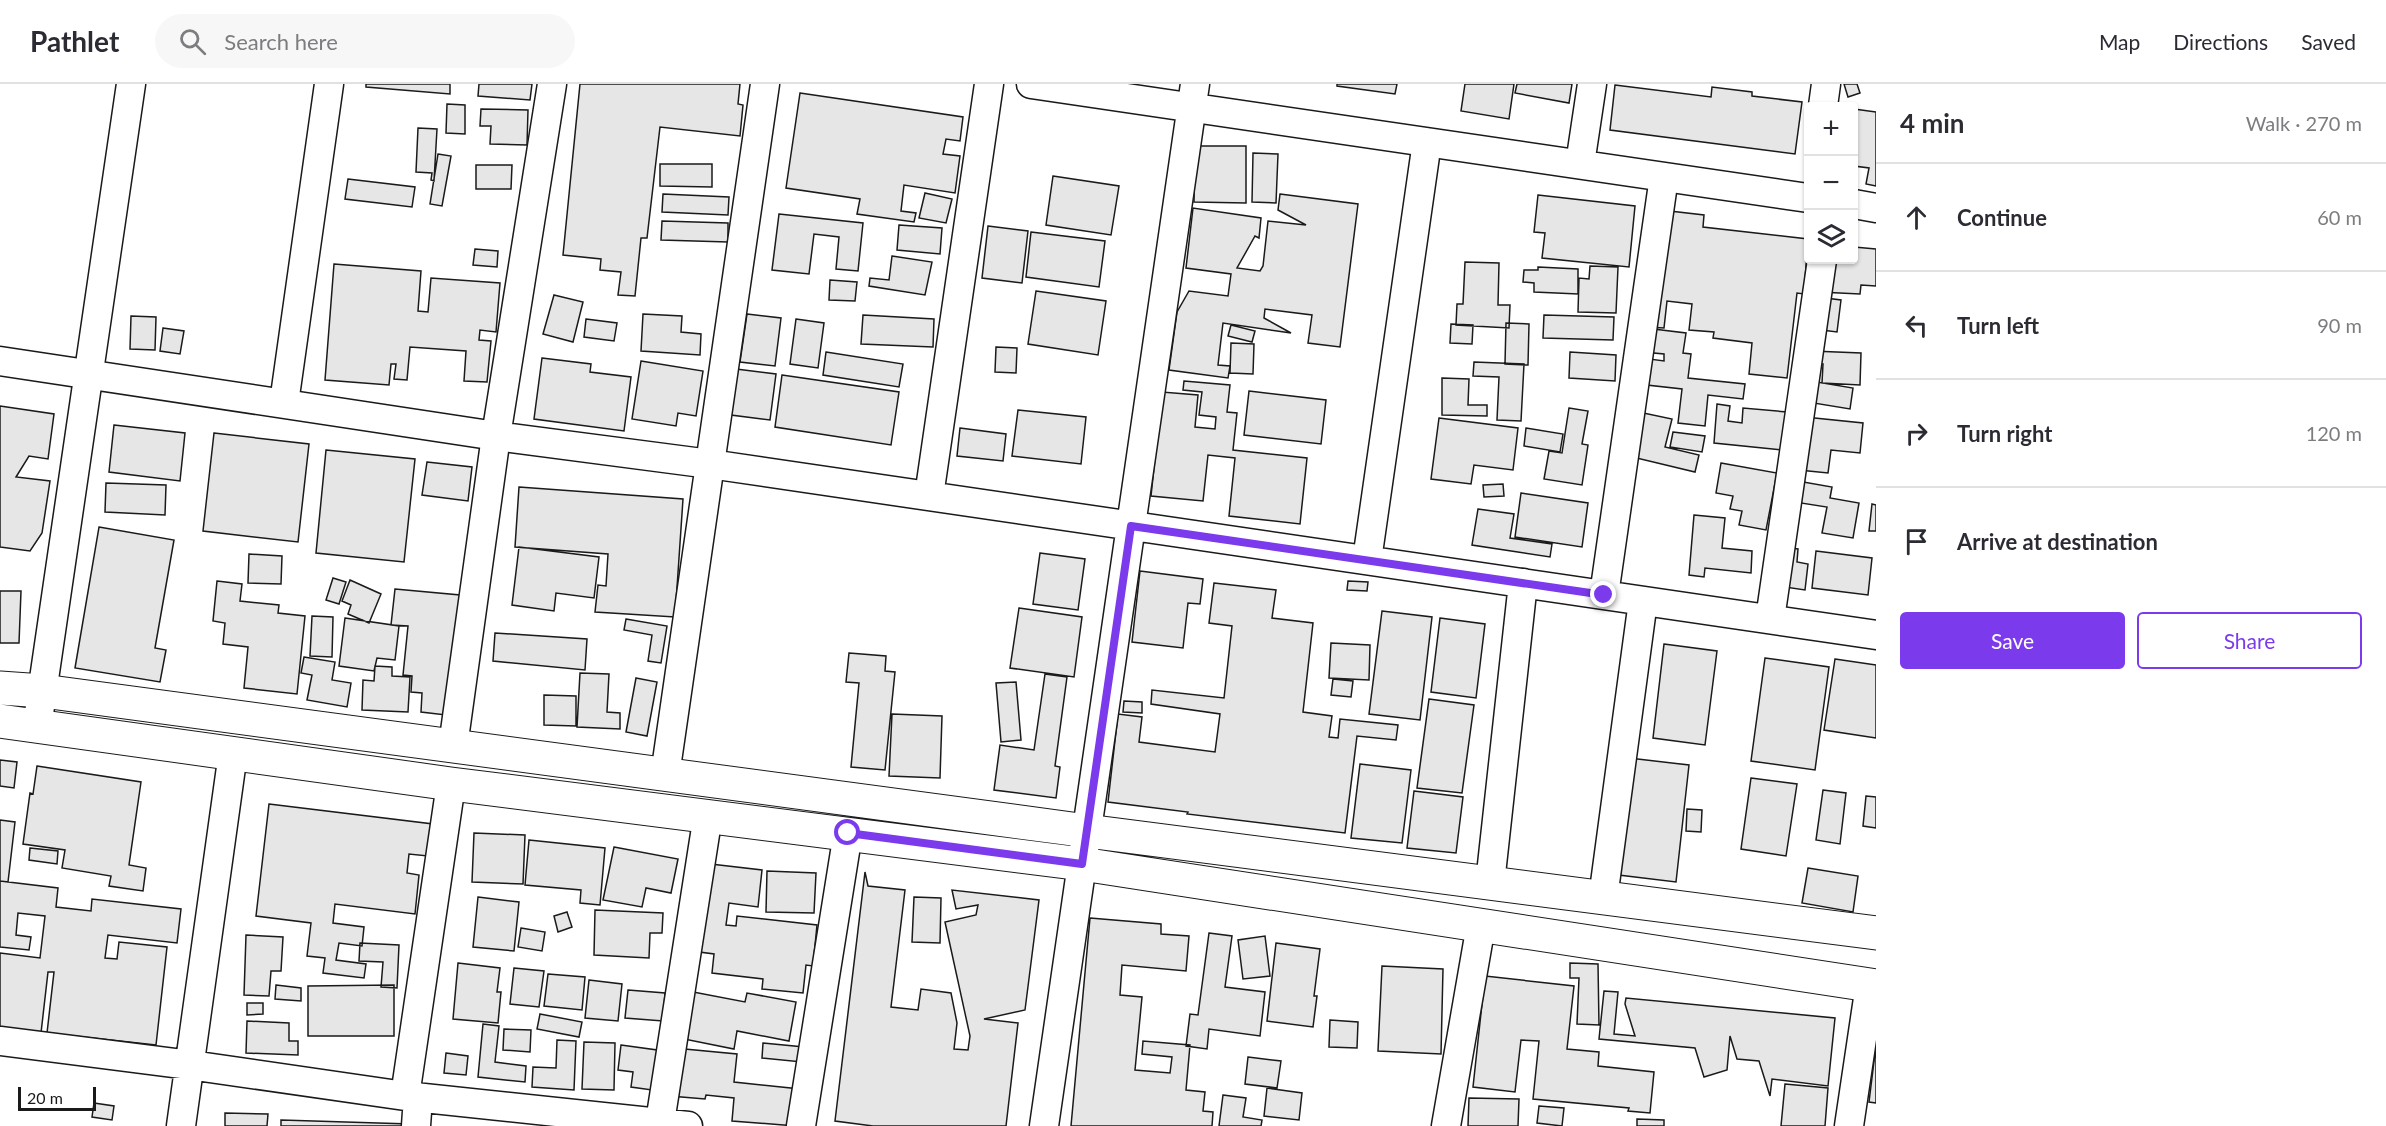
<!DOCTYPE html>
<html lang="en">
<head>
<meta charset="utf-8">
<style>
	:root { --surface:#fff; --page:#f7f7f7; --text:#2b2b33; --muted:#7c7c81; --line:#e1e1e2; --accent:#7c3aed }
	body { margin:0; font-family:Lato,sans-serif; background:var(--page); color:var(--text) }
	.controls { position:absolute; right:18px; top:18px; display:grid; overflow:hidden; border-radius:6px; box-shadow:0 2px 4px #0004 }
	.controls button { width:54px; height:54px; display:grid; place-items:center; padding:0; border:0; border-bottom:2px solid var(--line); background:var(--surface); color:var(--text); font:30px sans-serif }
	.scale { position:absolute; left:18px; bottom:15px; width:78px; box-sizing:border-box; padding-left:6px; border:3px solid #1a1a1a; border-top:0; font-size:16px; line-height:21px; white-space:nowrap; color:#1a1a1a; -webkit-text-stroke:4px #fff; paint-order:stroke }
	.stop { position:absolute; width:18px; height:18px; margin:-14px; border:4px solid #7c3aed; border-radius:50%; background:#fff }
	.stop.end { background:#7c3aed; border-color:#fff; box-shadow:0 2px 6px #0008 }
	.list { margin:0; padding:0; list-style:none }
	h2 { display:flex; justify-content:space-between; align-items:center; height:78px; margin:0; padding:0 24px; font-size:26px }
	h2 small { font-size:20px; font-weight:400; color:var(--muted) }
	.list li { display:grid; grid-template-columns:39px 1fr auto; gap:18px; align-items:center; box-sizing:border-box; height:108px; padding:0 24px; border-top:2px solid var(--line) }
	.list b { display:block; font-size:22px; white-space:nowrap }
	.list em { font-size:20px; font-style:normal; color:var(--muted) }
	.actions { display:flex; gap:12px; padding:18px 24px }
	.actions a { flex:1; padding:14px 0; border:2px solid var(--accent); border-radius:6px; text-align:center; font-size:21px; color:var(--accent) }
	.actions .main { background:var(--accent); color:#fff }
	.icon { flex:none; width:33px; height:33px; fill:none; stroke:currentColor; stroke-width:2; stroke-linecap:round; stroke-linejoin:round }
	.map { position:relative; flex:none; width:1876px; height:1042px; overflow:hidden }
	header { display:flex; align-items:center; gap:36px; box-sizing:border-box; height:84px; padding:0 30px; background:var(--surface); border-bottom:2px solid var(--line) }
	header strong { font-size:28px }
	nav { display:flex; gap:33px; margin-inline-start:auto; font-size:21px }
	.search { width:420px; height:54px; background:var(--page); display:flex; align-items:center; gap:15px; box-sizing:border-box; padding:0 21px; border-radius:33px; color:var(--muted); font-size:22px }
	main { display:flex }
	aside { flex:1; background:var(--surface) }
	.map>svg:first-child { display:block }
</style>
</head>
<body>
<header>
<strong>Pathlet</strong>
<div class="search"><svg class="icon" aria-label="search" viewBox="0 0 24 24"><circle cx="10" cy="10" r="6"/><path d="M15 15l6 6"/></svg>Search here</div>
<nav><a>Map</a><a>Directions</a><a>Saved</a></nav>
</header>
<main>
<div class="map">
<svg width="1876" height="1042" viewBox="0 0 1876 1042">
	<rect width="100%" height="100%" fill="#fff"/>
	<path fill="#e6e6e6" stroke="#1a1a1a" stroke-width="1.5" d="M366 0H450V10L366 3Z
		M479 0H532L530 16 478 12Z
		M580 0H740L738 20 743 21 740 52 660 43 647 154H641L635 212 618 211 621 188 600 186 601 175 563 171Z
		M1337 0H1397L1395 10 1337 2Z
		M1465 0H1514L1509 35 1461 27Z
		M1517 0H1572L1569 19 1515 9Z
		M1844 0H1857L1860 9 1848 13Z
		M1615 1 1711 13 1712 3 1752 8V12L1802 18 1795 70 1610 46Z
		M800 9 963 33 960 57 946 55 943 70 960 72 955 109 904 101 901 127 916 129 914 138 857 130 860 115 786 104Z
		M447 20 465 21V50L446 49Z
		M481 25 528 26 527 61 490 60 491 42H480Z
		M1854 25 1876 28V102L1866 100 1869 84 1854 82Z
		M418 44 437 45 434 97 431 96 432 89 416 88Z
		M1195 62H1246V119L1194 118Z
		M1253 69 1278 70 1276 119 1252 118Z
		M438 70 451 72 442 122 430 120Z
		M660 80H712V103L660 102Z
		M476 81H512L511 105H476Z
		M1053 92 1119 102 1111 151 1046 141Z
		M348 95 415 103 412 123 345 115Z
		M925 109 952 115 946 139 919 134Z
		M663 110 729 113 728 131 662 128Z
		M1280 110 1358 120 1340 263 1308 259 1312 231 1265 225 1264 234 1291 249 1223 239 1218 281 1230 282 1228 294 1169 286 1177 228 1189 207 1228 212 1231 190 1186 184 1193 124 1261 134 1259 154 1255 152 1237 184 1260 187 1263 182 1268 137 1306 141 1278 126Z
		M1538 111 1635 122 1629 183 1542 174 1545 149 1534 148Z
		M1661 126 1704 131 1703 143 1808 155 1804 210 1797 209 1787 294 1749 290 1752 259 1713 254 1714 248 1689 246 1692 220 1667 217 1664 244 1647 243Z
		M779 130 863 139 858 187 836 185 839 153 814 150 809 190 772 186Z
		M662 137 728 139V158L661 156Z
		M899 141 942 144 940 170 897 166Z
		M988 142 1028 147 1022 199 982 194Z
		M1031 148 1105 157 1099 203 1026 193Z
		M1854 163 1876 165V202L1861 201 1860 210 1819 208 1821 176H1854Z
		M475 165 498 167 497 183 473 181Z
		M892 172 932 178 925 211 869 202 870 194 889 196Z
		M1465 178 1499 179 1498 221H1510L1509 244 1456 241 1457 220H1463Z
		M334 180 421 187 418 227 428 228 431 194 500 199 496 248 480 246 479 256 491 257 487 298 464 297 466 267 410 263 407 296 394 295 396 280H391L389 301 325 296Z
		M1590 182 1618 183 1616 229 1578 228 1579 194 1589 195Z
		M1538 183 1578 185V210L1534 208V199L1523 198 1524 186H1538Z
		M830 196 857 198 855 217 829 216Z
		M1036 207 1106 217 1098 271 1028 260Z
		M554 211 583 218 573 258 543 250Z
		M1809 212 1841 216 1837 248 1806 244Z
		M643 230 682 232 681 248 701 250 700 271 641 267Z
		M747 230 781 234 775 282 740 278Z
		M863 231 934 235 933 263 861 260Z
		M1544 231 1614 233 1613 256 1543 254Z
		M131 232 156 233 155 266 130 265Z
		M586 235 617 239 614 257 584 253Z
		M796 235 824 239 818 284 790 280Z
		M1506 239 1529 240 1528 281 1505 280Z
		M1451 240 1473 241 1472 260 1450 259Z
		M1231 241 1255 247 1252 258 1228 252Z
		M163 244 184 247 180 270 160 267Z
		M1645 244 1686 249 1683 269 1691 270 1688 294 1745 300 1743 315 1708 311 1705 342 1678 339 1682 305 1638 300 1642 274 1664 277V270L1643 268Z
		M1231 259 1254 260 1253 290 1230 289Z
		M996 263 1017 264 1016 289 995 288Z
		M1812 267 1861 269 1860 301 1822 299 1823 280H1811Z
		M826 268 903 280 899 303 823 291Z
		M1570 268 1616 271 1615 297 1569 294Z
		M542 274 591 280 590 288 631 293 624 347 534 335Z
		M641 277 703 287 696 332 678 329 676 342 632 335Z
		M1474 278 1524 280 1521 337 1497 336 1499 293 1473 292Z
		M736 285 776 290 770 336 731 331Z
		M782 291 899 308 891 361 775 343Z
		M1442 294 1469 295 1468 321H1487V332L1442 331Z
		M1799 295 1853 304 1850 325 1795 316Z
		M1184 297 1230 301 1227 328 1237 329 1233 366 1307 374 1300 440 1229 432 1235 374 1208 371 1203 417 1151 412 1162 308 1198 311 1195 343 1215 345 1216 333 1199 331 1202 308 1183 306Z
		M1249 307 1326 316 1321 360 1244 351Z
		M1717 320 1730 322 1728 337 1742 339 1743 324 1787 328 1782 366 1714 359Z
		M0 322 54 330 48 375 29 372 16 393 50 397 42 449 30 467 0 463Z
		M1569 324 1588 327 1582 360 1588 361 1582 401 1544 395 1549 367 1562 369Z
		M1018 326 1086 333 1081 380 1012 372Z
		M1634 327 1672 335 1665 363 1699 371 1695 388 1624 371Z
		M1795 332 1863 339 1860 369 1831 366 1828 389 1789 385Z
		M1439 334 1518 344 1513 386 1474 381 1471 400 1431 395Z
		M114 341 185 349 180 397 109 388Z
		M960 344 1006 350 1003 377 957 372Z
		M1526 344 1563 350 1560 368 1524 362Z
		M1673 348 1705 352 1702 368 1670 363Z
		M214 349 309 360 298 458 203 447Z
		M326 366 415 375 404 478 316 469Z
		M427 378 472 383 468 417 422 411Z
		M1721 379 1777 389 1766 446 1739 441 1742 427 1730 425 1733 412 1716 409Z
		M1792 396 1832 403 1830 414 1859 419 1853 454 1822 449 1827 423 1788 417Z
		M106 399 166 401 165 431 105 428Z
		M1503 400 1504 412 1484 413 1483 401Z
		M519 403 683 415 675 533 595 528 598 501 606 502 608 470 515 463Z
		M1521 409 1588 419 1582 463 1515 453Z
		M1872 420 1876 421V447H1869Z
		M1478 425 1514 430 1510 454 1552 460 1550 473 1472 461Z
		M1694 431 1725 434 1722 464 1752 467 1751 489 1705 484 1704 493 1689 491Z
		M99 443 174 456 155 564 166 566 160 598 75 584Z
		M1768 461 1798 465 1797 478 1808 480 1805 506 1764 500Z
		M519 463 599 473 594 514 556 509 554 527 512 521Z
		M1816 467 1872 474 1868 511 1812 504Z
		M1040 469 1085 475 1078 526 1033 520Z
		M249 470 282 472 281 500 248 499Z
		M1140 487 1203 495 1200 520 1188 519 1183 564 1132 558Z
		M333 494 346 498 339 520 326 516Z
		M350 496 381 510 369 539 348 530 351 521 342 517Z
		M217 497 242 500 240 517 279 521 278 529 305 532 297 610 244 604 248 563 223 560 225 539 213 537Z
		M1348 497 1368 498 1367 507 1347 506Z
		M1214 499 1276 506 1272 534 1313 539 1303 628 1332 632 1329 653 1338 654 1340 635 1398 641 1396 656 1357 652 1345 749 1187 730 1188 728 1108 718 1118 630 1142 633 1139 658 1215 668 1220 630 1151 620 1152 606 1224 614 1232 542 1209 539Z
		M395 505 460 511 446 631 421 628 422 609 411 608 412 592 403 591 408 542 391 541Z
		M0 507H21L19 559H0Z
		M1019 524 1082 533 1074 593 1010 584Z
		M1382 527 1432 533 1420 636 1369 630Z
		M312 532 333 533 332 573 310 572Z
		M345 534 399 542 395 576 377 574 374 587 339 582Z
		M1440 534 1485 540 1476 614 1431 608Z
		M626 535 667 542 661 579 648 577 652 551 624 546Z
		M495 549 587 555 585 586 493 577Z
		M1331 559 1370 561 1369 596 1329 594Z
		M1664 560 1717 567 1705 661 1653 654Z
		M849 569 886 572 885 587 895 588 885 686 851 683 859 599 846 598Z
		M304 573 335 578 332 596 351 599 347 623 307 616 312 591 301 589Z
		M1765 574 1829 583 1815 686 1751 677Z
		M1835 575 1876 581V654L1824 646Z
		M375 582 392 583V592L410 593 408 628 362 626 363 596 374 597Z
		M580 589 609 590 607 628 620 629V645L577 643Z
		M1045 590 1067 593 1055 682 1060 683 1056 714 994 706 1000 661 1034 666Z
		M636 594 657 598 647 652 626 648Z
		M1333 595 1353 597 1351 613 1331 611Z
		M1016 598 1021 656 1001 658 996 599Z
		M544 611 576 612V642L544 641Z
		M1429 615 1474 621 1462 709 1417 704Z
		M1124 617 1142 618V629L1123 628Z
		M892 630 942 632 940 694 889 692Z
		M1629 674 1689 681 1676 798 1594 788Z
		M0 676 17 678 14 704 0 702Z
		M1360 680 1411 686 1402 759 1351 754Z
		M37 682 141 698 129 781 146 784 143 807 109 802 111 792 62 784 65 766 23 760 30 709 33 710Z
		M1751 694 1797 700 1786 772 1741 765Z
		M1823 706 1846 709 1840 760 1816 756Z
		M1414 707 1463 713 1456 769 1407 764Z
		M1866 712 1876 713V744L1863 742Z
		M269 720 433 740 428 772 409 770 407 789 419 791 415 830 335 820 333 839 364 843 362 862 339 859 336 876 366 880 364 894 323 889 325 874 307 872 311 839 256 832Z
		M1687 725 1702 726 1701 748 1686 747Z
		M0 736 15 738 8 798 0 797Z
		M474 749 525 751 523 800 472 798Z
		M529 756 605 764 600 821 580 819 581 806 525 801Z
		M614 763 678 775 671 809 646 804 642 823 603 816Z
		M30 764 58 767 57 780 29 776Z
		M702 779 762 786 758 823 729 819 726 841 736 842 737 832 817 841 813 882 806 881 803 909 762 905 763 895 712 889 714 870 692 867Z
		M1808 784 1858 792 1853 828 1802 819Z
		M767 787 816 789 814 829 766 828Z
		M865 788 868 802 905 806 891 923 918 926 921 905 951 909 957 939 954 965 968 966 970 952 945 838 976 831 978 821 956 825 952 806 1039 816 1025 926 984 935 1018 939 1006 1042H873L835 1037Z
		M0 797 58 804 56 823 91 827 92 815 181 825 177 859 108 851 105 874 117 875 119 858 167 863 156 961 47 949 54 888H48L41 949 0 945V869L40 874 45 832 18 829 16 851 31 853 29 866 0 863Z
		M478 813 519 818 514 867 473 863Z
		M914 813 941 814 940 859 912 858Z
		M595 826 663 829 662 849H650L649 874 594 871Z
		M567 828 572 843 558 848 554 832Z
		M1090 834 1161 840V850L1189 852 1186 887 1122 881 1120 911 1142 913 1135 986 1170 989 1172 973 1142 970 1143 957 1190 961 1186 1006 1205 1008 1203 1027 1213 1028 1212 1042H1071Z
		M521 844 545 848 542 867 518 863Z
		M1209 849 1232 852 1225 903 1265 908 1260 952 1209 945 1207 965 1186 962 1190 930 1198 931Z
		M246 851 283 853 281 887H271L269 912 244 911Z
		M1265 852 1270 892 1243 895 1238 856Z
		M360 859 399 861 397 904 381 903 383 878 359 877Z
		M1276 859 1320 865 1314 912H1317L1313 943 1267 937Z
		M458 879 500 884 497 908H501L498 939 453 935Z
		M1570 879 1598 880 1599 941 1577 940 1579 894H1570Z
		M1382 882 1443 885 1441 970 1378 967Z
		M514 884 544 887 539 923 510 920Z
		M548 890 585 893 582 926 544 922Z
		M1485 892 1574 902 1567 965 1599 968 1598 982 1654 988 1650 1029 1628 1027 1629 1024 1533 1015 1539 957 1521 956 1515 1008 1473 1003Z
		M589 896 622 900 618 937 585 934Z
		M276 901 301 904V917L275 915Z
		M394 901V952H308V902Z
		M628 906 665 909 663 937 625 934Z
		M688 907 745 918 747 909 796 918 789 957 737 947 734 965 679 954Z
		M1604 907 1618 908 1614 950 1635 952 1625 920 1626 914 1835 934 1828 1002 1772 995 1770 1012 1759 977 1737 975 1730 952 1727 986 1704 993 1695 964 1599 955Z
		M247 919H263V930L247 931Z
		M540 930 582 938 579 953 537 945Z
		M1330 936 1358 938 1357 964 1329 963Z
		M247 937 289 939V957H298V971L246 969Z
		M483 940 499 942 495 978 526 982 525 998 478 993Z
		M504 945 531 946 530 968 503 966Z
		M557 956 576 957 574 1006 532 1003 533 983 556 984Z
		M584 958 615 959 614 1006 582 1005Z
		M763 959 804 963 802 978 762 974Z
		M621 961 657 966 652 1006 631 1003 633 988 618 986Z
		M1876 961V1019L1869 1018Z
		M674 964 737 970 734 998 800 1005 796 1042 732 1037 734 1014 706 1011 705 1015 670 1012Z
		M446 969 468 972 466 991 444 989Z
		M1248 973 1281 977 1277 1004 1245 1000Z
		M1785 1000 1828 1004 1825 1042H1781Z
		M1267 1004 1302 1009 1299 1036 1264 1032Z
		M1223 1011 1246 1014 1243 1033 1262 1036 1261 1042H1219Z
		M1469 1014 1519 1015 1518 1042H1468Z
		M94 1019 114 1022 112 1036 92 1033Z
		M1539 1022 1564 1024 1562 1042 1537 1039Z
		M225 1029 268 1030 267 1042H225Z
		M1637 1035 1664 1036V1042H1637Z
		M281 1036 410 1040V1042H281Z"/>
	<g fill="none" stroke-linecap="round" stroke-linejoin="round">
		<g stroke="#1a1a1a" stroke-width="31">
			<path id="minor" d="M1031 0 1808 114
				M1823 22 1826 0
				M1580 80 1592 0
				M1854 120 1876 124
				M0 277 496 352 710 380 1876 551
				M284 319 329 0
				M929 412 989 0
				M1367 476 1427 58
				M1604 511 1664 93
				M1770 535 1822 176
				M37 643 131 0
				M453 662 496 352 552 0
				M665 691 765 0
				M1490 799 1523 499
				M1603 814 1643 517
				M0 957 190 981 405 1012 688 1042
				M405 1012 451 700
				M660 1038 708 731
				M181 1042 233 669
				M416 1042 418 1013
				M801 1042 848 749
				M1044 1042 1195 0
				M1446 1042 1481 841
				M1849 1042 1870 901"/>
		</g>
		<g stroke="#1a1a1a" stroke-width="35">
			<path id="major" d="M0 604 43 607 1087 747 1876 849
				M0 637 451 700 1082 780 1876 902"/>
		</g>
		<use href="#minor" stroke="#fff" stroke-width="28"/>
		<use href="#major" stroke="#fff" stroke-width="33"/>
	</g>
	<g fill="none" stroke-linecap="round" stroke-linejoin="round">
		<path stroke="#7c3aed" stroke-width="8" d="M848 749 1082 780 1131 442 1604 511"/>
	</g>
</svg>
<div class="controls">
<button>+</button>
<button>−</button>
<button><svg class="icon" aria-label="layers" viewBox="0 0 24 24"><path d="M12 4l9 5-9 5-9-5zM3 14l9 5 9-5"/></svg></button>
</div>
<div class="scale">20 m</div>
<div class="stop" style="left:848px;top:749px"></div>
<div class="stop end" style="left:1604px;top:511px"></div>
</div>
<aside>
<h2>4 min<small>Walk · 270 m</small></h2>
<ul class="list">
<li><svg class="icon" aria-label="ahead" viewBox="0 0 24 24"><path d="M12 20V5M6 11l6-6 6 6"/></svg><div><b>Continue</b></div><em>60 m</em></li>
<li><svg class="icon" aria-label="left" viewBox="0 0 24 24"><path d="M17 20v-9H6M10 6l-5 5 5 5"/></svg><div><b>Turn left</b></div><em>90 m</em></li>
<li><svg class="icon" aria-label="right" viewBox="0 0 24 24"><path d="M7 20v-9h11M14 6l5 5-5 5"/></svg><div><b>Turn right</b></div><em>120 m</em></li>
<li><svg class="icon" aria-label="arrive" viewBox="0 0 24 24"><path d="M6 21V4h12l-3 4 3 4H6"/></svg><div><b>Arrive at destination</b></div></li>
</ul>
<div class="actions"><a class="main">Save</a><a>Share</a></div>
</aside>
</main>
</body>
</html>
